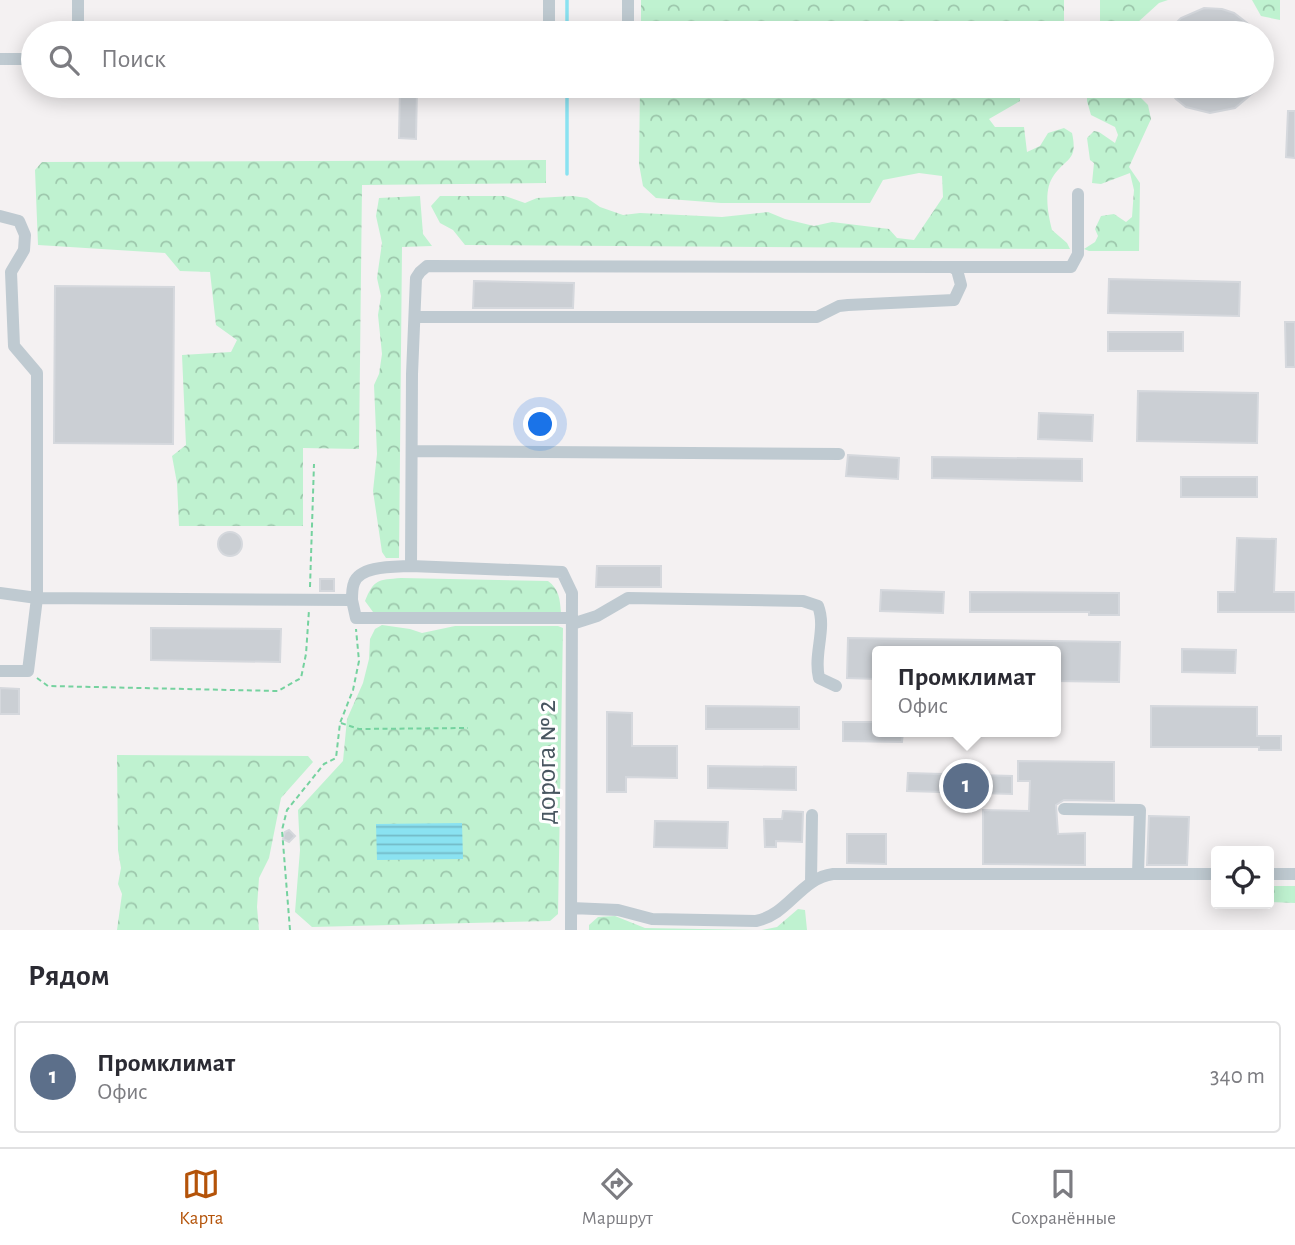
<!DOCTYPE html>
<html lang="ru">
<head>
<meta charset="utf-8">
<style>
	:root { --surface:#fff; --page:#f2f2f3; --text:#2b2b33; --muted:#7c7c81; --line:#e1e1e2; --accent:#b45309 }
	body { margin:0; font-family:"Alegreya Sans",sans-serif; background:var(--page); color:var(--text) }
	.controls { position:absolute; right:21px; bottom:21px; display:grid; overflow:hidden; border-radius:7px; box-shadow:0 4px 18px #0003 }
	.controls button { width:63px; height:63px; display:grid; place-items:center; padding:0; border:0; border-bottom:2px solid var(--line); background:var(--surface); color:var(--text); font:35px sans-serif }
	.you { position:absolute; left:541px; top:425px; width:24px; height:24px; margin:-18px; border:5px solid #fff; border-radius:50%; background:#1a73e8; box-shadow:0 0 0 10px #1a73e833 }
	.badge { display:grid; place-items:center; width:46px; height:46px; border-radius:50%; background:var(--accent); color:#fff; font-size:23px; font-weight:700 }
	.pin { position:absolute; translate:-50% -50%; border:4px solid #fff; box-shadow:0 2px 7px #0006 }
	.popup { position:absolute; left:872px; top:646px; width:189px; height:91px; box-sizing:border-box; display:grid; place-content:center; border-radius:7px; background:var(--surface); filter:drop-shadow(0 2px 5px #0005); font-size:23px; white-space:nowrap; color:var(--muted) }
	.popup b { font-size:26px; color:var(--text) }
	.popup::after { content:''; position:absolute; left:50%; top:100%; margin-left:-14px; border:14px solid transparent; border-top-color:var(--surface) }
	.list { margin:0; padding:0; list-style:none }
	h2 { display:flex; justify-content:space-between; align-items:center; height:91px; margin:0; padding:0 28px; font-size:30px }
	h2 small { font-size:23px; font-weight:400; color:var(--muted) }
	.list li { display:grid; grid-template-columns:46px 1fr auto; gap:21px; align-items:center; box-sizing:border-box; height:112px; margin:0 14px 14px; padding:0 14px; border:2px solid var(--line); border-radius:7px }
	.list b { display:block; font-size:26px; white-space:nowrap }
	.list p { margin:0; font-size:23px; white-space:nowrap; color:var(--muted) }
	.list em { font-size:23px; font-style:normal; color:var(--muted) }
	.icon { flex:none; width:38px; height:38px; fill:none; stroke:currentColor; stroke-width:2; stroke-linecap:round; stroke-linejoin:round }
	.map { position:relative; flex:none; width:1295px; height:930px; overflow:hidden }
	.search { position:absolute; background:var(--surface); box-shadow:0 4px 18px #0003; left:21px; right:21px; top:21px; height:77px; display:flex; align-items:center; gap:18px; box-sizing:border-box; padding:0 24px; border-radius:38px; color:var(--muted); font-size:26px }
	.sheet { height:217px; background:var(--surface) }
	nav { display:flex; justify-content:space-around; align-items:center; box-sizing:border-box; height:98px; border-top:2px solid var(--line); background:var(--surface); font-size:19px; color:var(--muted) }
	nav a { display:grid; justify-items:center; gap:4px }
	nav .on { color:var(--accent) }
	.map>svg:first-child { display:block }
</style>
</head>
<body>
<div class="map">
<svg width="1295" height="930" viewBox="0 0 1295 930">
	<defs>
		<pattern id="forest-crowns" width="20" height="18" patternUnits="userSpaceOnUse" patternTransform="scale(1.75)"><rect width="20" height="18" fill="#bff2d0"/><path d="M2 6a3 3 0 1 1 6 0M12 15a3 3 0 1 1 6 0" fill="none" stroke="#9dc7ac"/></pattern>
		<pattern id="water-rules" width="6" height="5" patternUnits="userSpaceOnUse" patternTransform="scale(1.75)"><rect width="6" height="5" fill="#8ae2f1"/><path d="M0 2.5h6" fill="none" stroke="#73bac7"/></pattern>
	</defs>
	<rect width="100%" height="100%" fill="#f4f1f2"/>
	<path fill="url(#forest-crowns)" d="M641 0H1064V27L1100 26V0H1168L1159 3 1126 33H641Z
		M1252 0H1280V20L1261 16Z
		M640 86H1020V101L989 119 995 127H1024L1027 152 1040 146 1048 133 1064 128 1072 133C1078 161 1067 157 1054 175 1043 190 1048 214 1052 230L1067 243 1070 249 465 245 453 230 440 223 431 206 440 196H505L525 203 537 198 573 196 587 198 600 207 623 215 640 213 722 217 768 212 785 219 814 226 832 222 889 229 897 238 914 240 943 197 942 176 919 173 883 180 870 203H721L656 198 643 186 639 164Z
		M1087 86 1132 89 1148 105 1151 119 1129 167 1140 183 1139 251H1089L1084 249 1095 242 1098 236 1095 229 1101 216 1114 214 1126 222 1132 217 1134 190 1130 173 1101 184 1092 183 1094 163 1090 160 1087 138 1094 131 1099 132 1115 143 1118 135 1115 127 1091 115 1087 101Z
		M546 160V183L362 185 359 449 303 448V526H179L177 483 172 456 186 445 182 355 231 352 237 340 216 325 210 272 180 271 165 253 38 245 35 170 42 162Z
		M420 196 423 234 432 246 402 247 399 558H386L382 552 373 491 377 454 374 385 379 374 382 354 378 315 381 296 377 278 382 243 376 216 379 198Z
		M401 578 548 581C559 589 560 599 561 613L373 612 365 601C374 579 378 580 401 578Z
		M382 625 410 629 422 633 455 626H558L563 628 558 914 550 921 312 927 295 912 300 850 298 810 343 761 347 719 363 683 369 659 370 639 375 629Z
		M117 755 308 756 313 762 281 798 269 858 259 878 257 907 259 930H117L122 894 118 884 121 868 118 850Z
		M1269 886H1295V903L1269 902Z
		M798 909 805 910 807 930H762L777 927Z
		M615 916 645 928 755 930H589V925L598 917Z"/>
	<path fill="url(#water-rules)" d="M462 823 463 859 377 860 376 824Z"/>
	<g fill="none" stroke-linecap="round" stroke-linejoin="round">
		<path stroke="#8ae2f1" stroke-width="3.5" d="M567 33V0
			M567 86V174"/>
	</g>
	<path fill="#cbcfd4" stroke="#d5d8dd" stroke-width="2" d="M1204 8 1222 9 1234 13 1260 33H1166L1181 18Z
		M450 24V33H390V26Z
		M1165 86H1261L1235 108 1210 113 1186 107 1176 99Z
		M400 87 417 88 416 139 399 138Z
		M1288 111H1295V158L1286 157Z
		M1109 279 1240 282 1239 316 1108 313Z
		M474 281 574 283 573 308H473Z
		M55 286 174 287 173 444 54 443Z
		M1285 322H1295V367H1286Z
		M1108 332H1183V351H1108Z
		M1138 391 1258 393 1257 443 1137 441Z
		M1039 413 1093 415 1092 441 1038 439Z
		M848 455 899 458 898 479 846 476Z
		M932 457 1082 459V481L932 478Z
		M1181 477H1257V497H1181Z
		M218 544a12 12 0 1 1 24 0a12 12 0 1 1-24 0Z
		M1237 538 1276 539 1274 592H1295V612H1218V592H1235Z
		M597 566H661V587H596Z
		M320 579H334V591H320Z
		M881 590 944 592 943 613 880 611Z
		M970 592 1119 593V615H1089V612H970Z
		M151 628 281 629 280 662 151 660Z
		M848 638 1120 642 1119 682 1055 681V651H877V679L847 678Z
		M1182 649 1236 650 1235 673 1182 672Z
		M0 688 19 689V714H0Z
		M706 706 799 707V729H706Z
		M1151 706 1257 707V736H1281V750H1259V747H1151Z
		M607 712 632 713V746H677V778L626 777V792H607Z
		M843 722H877V732H903L902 742 843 741Z
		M1018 761 1114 762V801L1064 800 1056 805 1058 834 1085 833V865L983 864V810L1029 811 1030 781H1018Z
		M708 766 796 767V790L708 788Z
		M908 773 1012 776V794L907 791Z
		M783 811 803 812 802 842 776 841V847H765L764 819H782Z
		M1149 816 1189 817 1187 865H1147Z
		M655 821 728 822 727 848 654 847Z
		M289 830 295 836 289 842 283 839 285 832Z
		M847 834H886V864L847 863Z"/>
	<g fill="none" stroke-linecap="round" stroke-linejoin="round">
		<path stroke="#75d29f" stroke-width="2" stroke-dasharray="5 3.5" stroke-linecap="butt" d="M310 587 314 464
			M37 678 48 686 278 691 301 678 306 654 309 610
			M341 723 359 729 468 728
			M290 930 282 830 287 810 324 764 336 758 340 723 353 690 359 661 356 629"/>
		<path stroke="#bfcad1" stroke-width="12" d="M78 33V0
			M549 33V0
			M628 33V0
			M0 59H33
			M76 90V86
			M0 216 19 221 25 235 24 250 11 272 14 346 37 373V598L28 671H0
			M952 267H1071L1078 254V194
			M415 317H817L839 306 848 305 954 300 961 285 957 270 952 267 427 266 420 272 416 278 412 374 411 566 562 572 572 593 571 930
			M413 451 839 454
			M0 593 37 598 352 600C352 595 352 588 354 583 360 565 396 567 411 566
			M352 600 356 618H572
			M572 624 597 616 628 598 803 601 818 606C827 629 813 654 819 678L836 686
			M1064 809 1140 810 1138 874
			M1269 874H1295
			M811 882 812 815
			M571 908 618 910 652 919 756 921C788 915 801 878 833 874H1216"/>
	</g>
	<g text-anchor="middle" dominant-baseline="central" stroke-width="6" stroke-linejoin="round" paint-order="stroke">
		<g font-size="28" fill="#485660" stroke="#fff">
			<text transform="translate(547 762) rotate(-90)">дорога № 2</text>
		</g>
	</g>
</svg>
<div class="controls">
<button><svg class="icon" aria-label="locate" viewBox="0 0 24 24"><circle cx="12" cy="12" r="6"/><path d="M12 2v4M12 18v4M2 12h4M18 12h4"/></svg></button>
</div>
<div class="you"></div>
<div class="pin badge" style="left:966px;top:786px;background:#5c6f8a">1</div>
<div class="popup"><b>Промклимат</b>Офис</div>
<div class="search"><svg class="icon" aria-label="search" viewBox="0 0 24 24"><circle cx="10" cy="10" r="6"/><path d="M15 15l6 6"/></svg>Поиск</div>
</div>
<section class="sheet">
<h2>Рядом<small></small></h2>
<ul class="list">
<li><span class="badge" style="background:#5c6f8a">1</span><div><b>Промклимат</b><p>Офис</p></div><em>340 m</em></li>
</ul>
</section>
<nav>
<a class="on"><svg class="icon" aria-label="map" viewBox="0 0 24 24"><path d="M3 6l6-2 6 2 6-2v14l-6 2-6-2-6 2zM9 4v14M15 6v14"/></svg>Карта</a>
<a><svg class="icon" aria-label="directions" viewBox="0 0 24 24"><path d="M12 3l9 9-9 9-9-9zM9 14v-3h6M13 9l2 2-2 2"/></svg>Маршрут</a>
<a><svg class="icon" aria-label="saved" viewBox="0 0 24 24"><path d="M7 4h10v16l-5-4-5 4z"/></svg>Сохранённые</a>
</nav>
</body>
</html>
